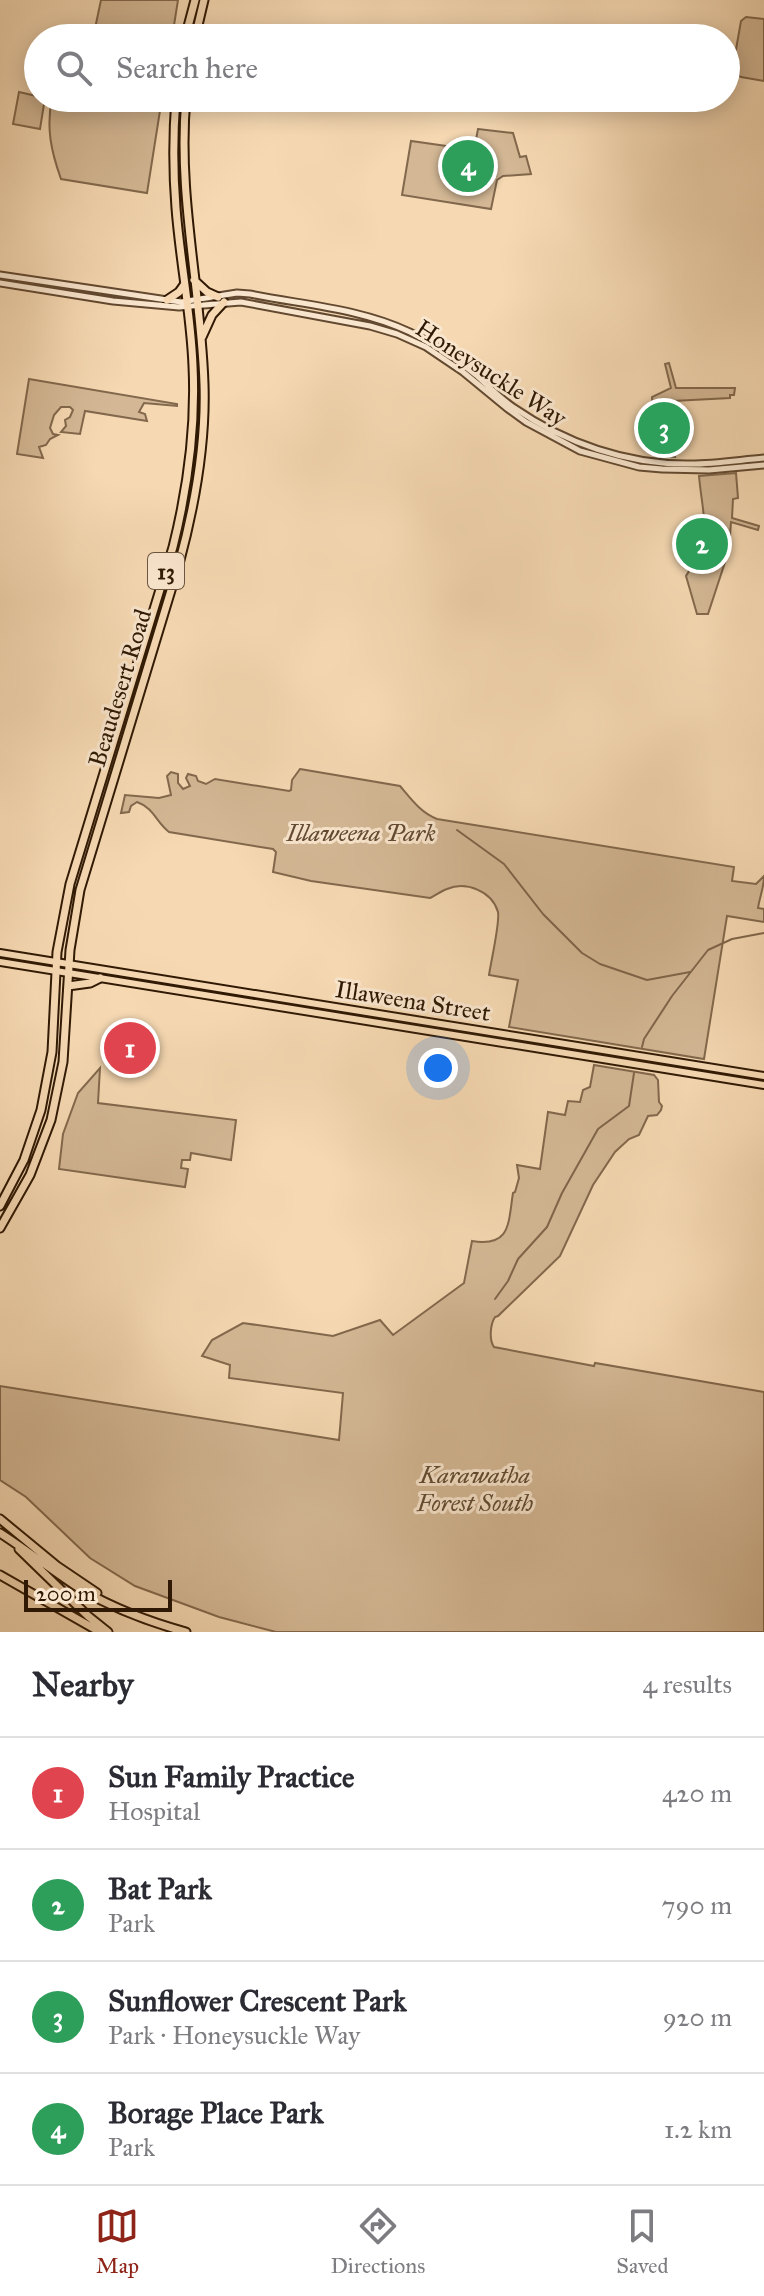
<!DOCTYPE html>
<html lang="en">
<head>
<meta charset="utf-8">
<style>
	:root { --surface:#fff; --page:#f7f7f7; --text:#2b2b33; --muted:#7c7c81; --line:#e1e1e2; --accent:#8f2418 }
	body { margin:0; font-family:"IM FELL Great Primer",serif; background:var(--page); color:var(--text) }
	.scale { position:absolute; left:24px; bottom:20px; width:148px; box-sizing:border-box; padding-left:8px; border:4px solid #301904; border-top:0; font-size:22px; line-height:28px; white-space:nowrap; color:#301904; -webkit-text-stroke:6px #f9e6ce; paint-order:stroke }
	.you { position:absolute; left:438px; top:1068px; width:28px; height:28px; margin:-20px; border:6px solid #fff; border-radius:50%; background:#1a73e8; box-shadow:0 0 0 12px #1a73e833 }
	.badge { display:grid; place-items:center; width:52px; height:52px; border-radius:50%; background:var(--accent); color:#fff; font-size:26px; font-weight:700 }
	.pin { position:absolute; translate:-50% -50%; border:4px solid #fff; box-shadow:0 2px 8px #0006 }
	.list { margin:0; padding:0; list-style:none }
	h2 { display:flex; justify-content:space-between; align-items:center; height:104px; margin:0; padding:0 32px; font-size:34px }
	h2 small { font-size:26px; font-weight:400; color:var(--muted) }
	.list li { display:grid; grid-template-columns:52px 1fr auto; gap:24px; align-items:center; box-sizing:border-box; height:112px; padding:0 32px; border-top:2px solid var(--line) }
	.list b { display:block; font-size:30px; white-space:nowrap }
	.list p { margin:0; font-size:26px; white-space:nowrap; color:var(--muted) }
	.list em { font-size:26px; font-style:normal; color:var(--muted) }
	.icon { flex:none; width:44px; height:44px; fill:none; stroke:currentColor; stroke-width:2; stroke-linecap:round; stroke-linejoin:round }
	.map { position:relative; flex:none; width:764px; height:1632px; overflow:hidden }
	.search { position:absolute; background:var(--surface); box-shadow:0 4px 20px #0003; left:24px; right:24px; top:24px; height:88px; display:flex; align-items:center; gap:20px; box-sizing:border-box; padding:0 28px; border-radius:44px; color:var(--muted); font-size:30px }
	.sheet { height:552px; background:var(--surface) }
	nav { display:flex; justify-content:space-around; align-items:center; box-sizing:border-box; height:112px; border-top:2px solid var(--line); background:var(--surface); font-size:22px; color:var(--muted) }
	nav a { display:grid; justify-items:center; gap:4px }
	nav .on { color:var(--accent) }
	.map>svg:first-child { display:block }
</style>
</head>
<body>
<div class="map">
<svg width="764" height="1632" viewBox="0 0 764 1632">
	<rect width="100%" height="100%" fill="#f6d9b3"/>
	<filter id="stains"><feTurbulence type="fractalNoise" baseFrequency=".0025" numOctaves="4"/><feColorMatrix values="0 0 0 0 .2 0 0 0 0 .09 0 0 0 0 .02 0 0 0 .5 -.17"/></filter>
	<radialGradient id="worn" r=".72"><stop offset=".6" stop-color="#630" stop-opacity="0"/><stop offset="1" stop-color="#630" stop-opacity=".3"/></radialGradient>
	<path fill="#d4b895" stroke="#82684c" stroke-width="2" d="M101 0H178L172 38H93Z
		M746 17 764 19V81L741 77 732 72 741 21Z
		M19 92 45 98 40 129 13 124Z
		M52 98H162L147 193 61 179C51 151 46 128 52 98Z
		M478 129 513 133 520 157 526 156 531 174 503 176 497 180 491 209 402 195 411 141 474 150Z
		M669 363 676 388H735L734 395H730V398L673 401 675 457 656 455 652 397 671 388 665 364Z
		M29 379 177 404V406L144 403 139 412 145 414 147 421 85 411 80 434 61 432 66 426 65 420 70 417 73 410 70 407H61L54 415 50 428 53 434 58 435 50 439 46 445 39 447 43 458 17 454Z
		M736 473 738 498 733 499 732 518 759 526 758 530 731 522 729 550 708 614H697L686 576 704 547 674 545 678 541 705 542C706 520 701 499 699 476Z
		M300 769 400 786C411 799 421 813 437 819L734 867 732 881 756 884 764 876C764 887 760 896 758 908L764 909V922L727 916 704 1059 509 1027 518 980 489 975C491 961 500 923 498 912 492 891 466 881 447 889 441 891 436 895 430 898L311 881 273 872 276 852 273 849 169 832C156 822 154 808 137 802L131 806 129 812 121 813 125 795 159 798 171 795 167 776 171 772 178 774V783L183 789 190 786 186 778 188 774 196 776 198 781 206 784 215 779 289 791 291 790 292 780Z
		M594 1065 654 1075 658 1080 659 1102 662 1106 661 1110 657 1115 648 1116 639 1135 629 1139 615 1152 593 1185 560 1256 498 1316 495 1317C490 1325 489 1340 494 1347L594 1366 595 1363 764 1392V1632H276L219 1617 135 1586 90 1558 26 1497 0 1480V1386L339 1440 343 1393 229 1378 230 1365 202 1356 212 1340 243 1323 333 1336 380 1320 393 1335 464 1283 472 1241C511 1247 508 1224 513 1193L515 1192 519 1178 517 1165 540 1169 548 1112 565 1115 568 1101 580 1102 583 1090 590 1087Z
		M100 1068 98 1103 236 1120 231 1160 191 1153 190 1160H182L181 1168 188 1169 185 1187 59 1169 63 1134 78 1093Z"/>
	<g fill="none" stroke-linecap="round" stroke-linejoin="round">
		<path stroke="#7f654a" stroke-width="2" d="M457 830 504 864 543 914 582 953 600 964 647 980 690 972
			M642 1047 644 1039 672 996 708 950 732 939 764 933
			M495 1299 508 1281 518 1259 547 1227 562 1193 598 1129 629 1106 634 1073"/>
		<g stroke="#624930" stroke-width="9">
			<path id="minor" d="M0 275 181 302 237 293 250 294C304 305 359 308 410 332 434 344 456 358 476 375 488 386 500 398 513 407 565 443 627 465 691 464 715 464 740 460 764 458
				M0 283 113 301 179 307 241 302 370 326 397 334 426 347 463 372 508 409 526 422 580 451 639 467 662 469 709 470 764 465"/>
		</g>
		<g stroke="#301904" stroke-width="10">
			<path id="major" d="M0 953 764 1076
				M0 962 764 1085"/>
		</g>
		<g stroke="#301904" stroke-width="11">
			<path id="highway" d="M185 38 195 0
				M195 38 204 0
				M194 280 207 292 218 297
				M167 300 179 292 184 285
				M202 337 212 315 224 302
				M68 986 90 983 100 978
				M0 1206 24 1160 41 1110 52 1052 57 952 70 884 173 547C188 487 196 428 193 366 191 313 180 261 176 208 173 171 173 135 176 98
				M0 1228 30 1175 51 1120 63 1062 70 950 80 890 179 564C195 505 206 445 204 384 201 288 177 194 186 98
				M0 1519 57 1566 97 1593
				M0 1533C28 1551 54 1572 82 1590 115 1609 150 1622 186 1632
				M19 1549 88 1616 108 1632
				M0 1575 100 1632"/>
		</g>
		<use href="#minor" stroke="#f9e6ce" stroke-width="5"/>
		<use href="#major" stroke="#f6d9b3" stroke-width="6"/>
		<use href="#highway" stroke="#f6d9b3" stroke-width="7"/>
	</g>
	<g text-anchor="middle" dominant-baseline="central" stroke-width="6" stroke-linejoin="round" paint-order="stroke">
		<rect fill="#f9e6ce" stroke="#6c5641" stroke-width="2" x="148" y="553" width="36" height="36" rx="6"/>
		<g font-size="22" font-weight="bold" fill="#301904">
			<text x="166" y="571">13</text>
		</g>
		<g font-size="24" fill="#301904" stroke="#f9e6ce">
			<text transform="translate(491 373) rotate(33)">Honeysuckle Way</text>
			<text transform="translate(120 688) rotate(-73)">Beaudesert Road</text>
			<text transform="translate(413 1001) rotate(9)">Illaweena Street</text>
		</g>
		<g font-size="24" font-style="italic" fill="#614930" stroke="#f9e6ce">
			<text x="361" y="833">Illaweena Park</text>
			<text x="475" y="1475">Karawatha<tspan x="475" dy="28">Forest South</tspan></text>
		</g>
	</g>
	<rect width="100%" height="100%" filter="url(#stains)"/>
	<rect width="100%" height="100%" fill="url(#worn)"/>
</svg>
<div class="scale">200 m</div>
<div class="you"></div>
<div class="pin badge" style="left:130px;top:1048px;background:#e0444e">1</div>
<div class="pin badge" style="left:702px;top:544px;background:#2e9e5b">2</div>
<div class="pin badge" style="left:664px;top:428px;background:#2e9e5b">3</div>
<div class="pin badge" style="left:468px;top:166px;background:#2e9e5b">4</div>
<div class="search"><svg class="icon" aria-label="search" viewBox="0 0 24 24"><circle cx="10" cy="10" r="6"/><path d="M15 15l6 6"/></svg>Search here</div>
</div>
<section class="sheet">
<h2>Nearby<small>4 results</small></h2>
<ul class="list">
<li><span class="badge" style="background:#e0444e">1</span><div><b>Sun Family Practice</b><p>Hospital</p></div><em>420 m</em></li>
<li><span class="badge" style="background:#2e9e5b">2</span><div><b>Bat Park</b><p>Park</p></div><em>790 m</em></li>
<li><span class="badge" style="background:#2e9e5b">3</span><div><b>Sunflower Crescent Park</b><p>Park · Honeysuckle Way</p></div><em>920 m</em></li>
<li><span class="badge" style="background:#2e9e5b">4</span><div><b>Borage Place Park</b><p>Park</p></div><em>1.2 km</em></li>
</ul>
</section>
<nav>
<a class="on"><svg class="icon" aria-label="map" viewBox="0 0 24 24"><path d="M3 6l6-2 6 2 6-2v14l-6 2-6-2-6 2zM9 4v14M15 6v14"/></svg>Map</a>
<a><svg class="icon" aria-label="directions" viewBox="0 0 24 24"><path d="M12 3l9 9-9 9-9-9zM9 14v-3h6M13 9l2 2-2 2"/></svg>Directions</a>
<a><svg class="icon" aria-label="saved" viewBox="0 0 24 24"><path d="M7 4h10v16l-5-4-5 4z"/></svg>Saved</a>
</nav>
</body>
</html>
